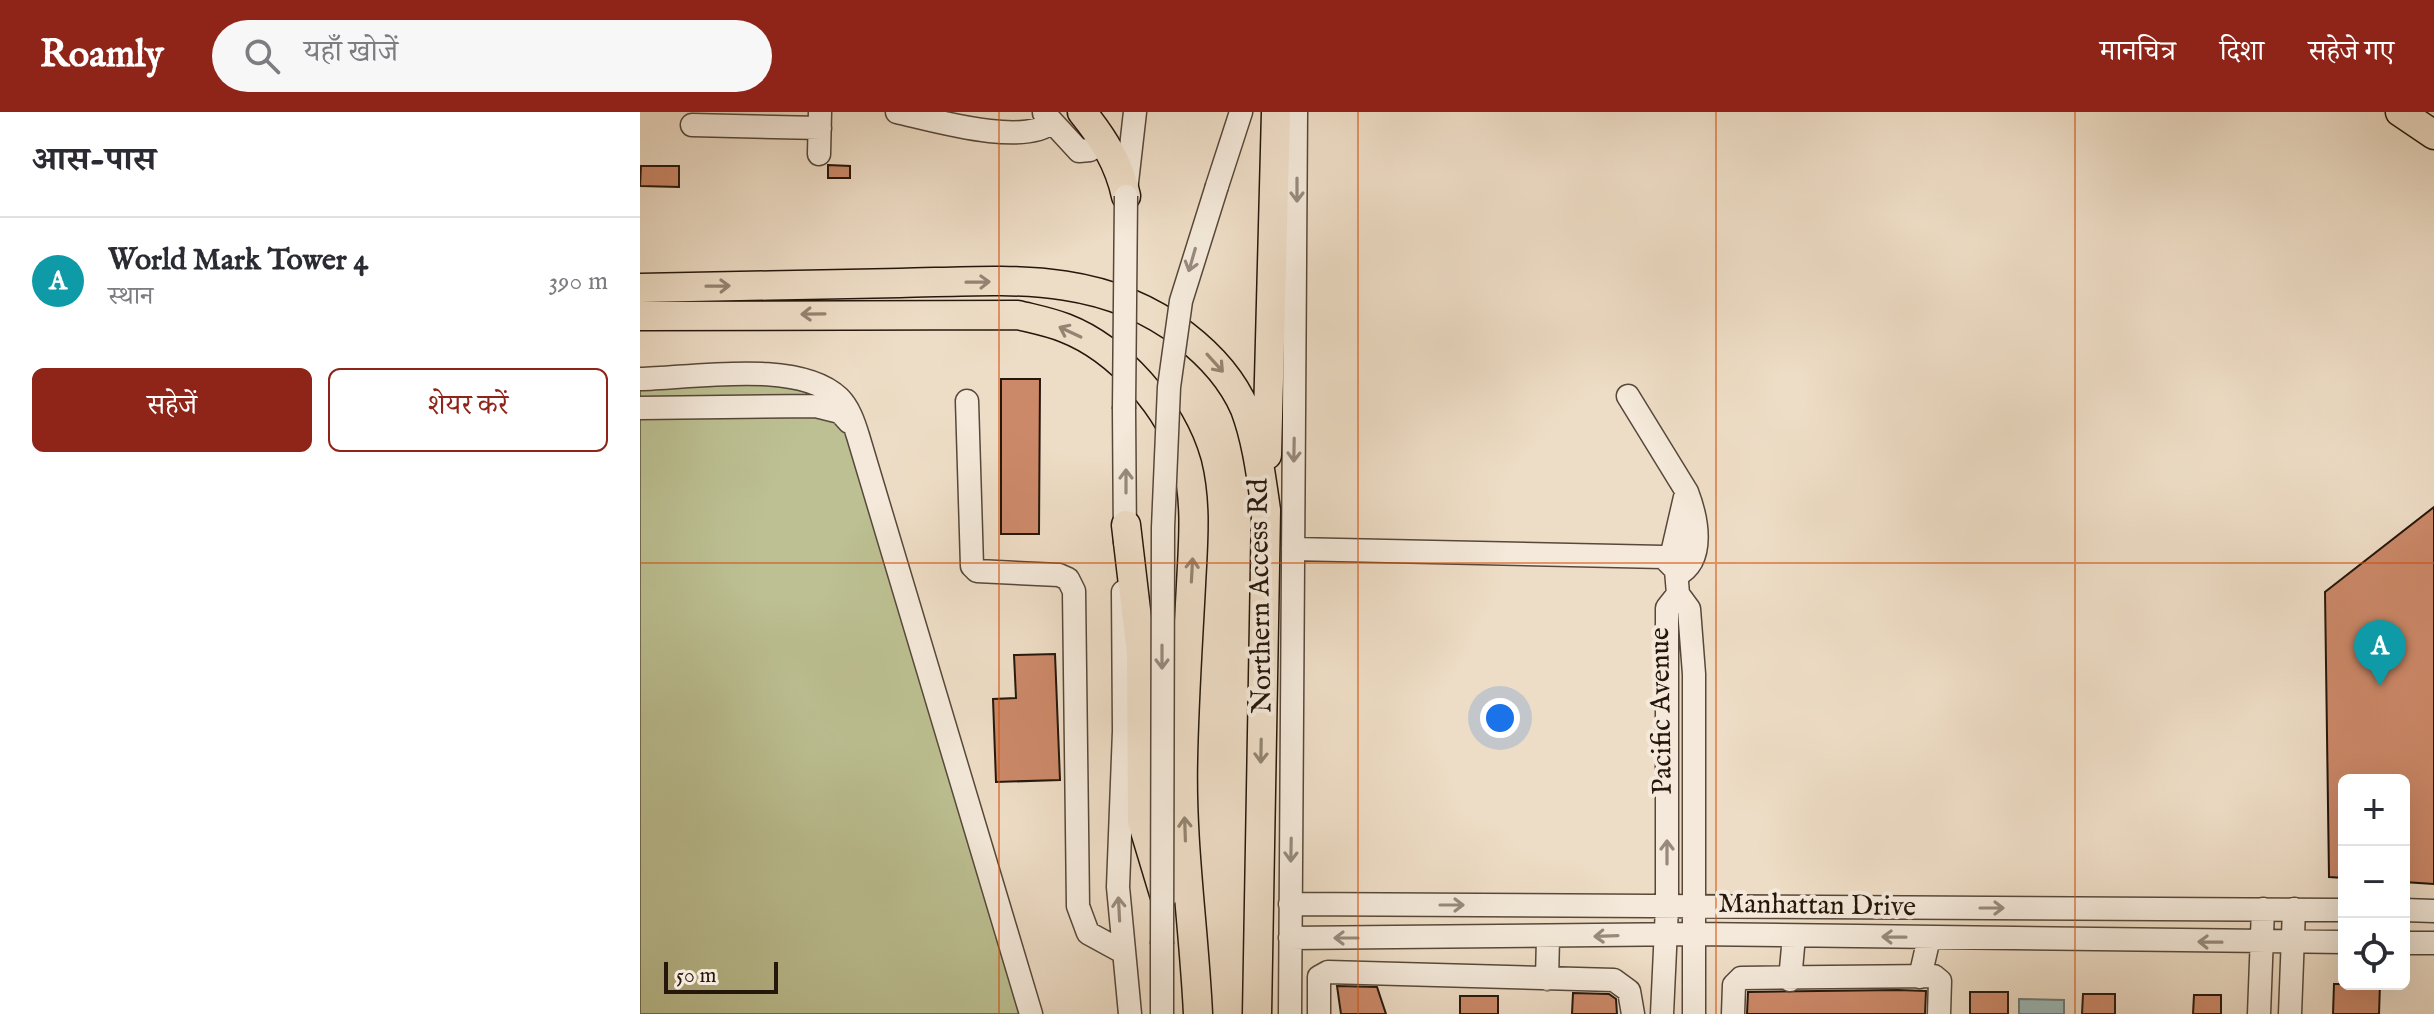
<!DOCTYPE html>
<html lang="hi">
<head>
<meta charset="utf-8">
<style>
	:root { --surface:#fff; --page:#f7f7f7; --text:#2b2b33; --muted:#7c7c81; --line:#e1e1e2; --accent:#8f2418 }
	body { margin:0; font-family:"IM FELL English","Noto Serif Devanagari",serif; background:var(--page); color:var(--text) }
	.controls { position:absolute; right:24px; bottom:24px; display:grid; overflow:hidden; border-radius:12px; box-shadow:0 8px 32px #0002 }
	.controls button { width:72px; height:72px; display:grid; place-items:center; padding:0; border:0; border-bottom:2px solid var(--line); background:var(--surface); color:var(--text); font:40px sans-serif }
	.scale { position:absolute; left:24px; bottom:20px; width:114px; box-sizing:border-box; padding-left:8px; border:4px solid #25170c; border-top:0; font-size:22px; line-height:28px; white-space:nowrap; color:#25170c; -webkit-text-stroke:6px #f4e9da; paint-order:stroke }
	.you { position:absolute; left:860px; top:606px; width:28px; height:28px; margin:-20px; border:6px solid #fff; border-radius:50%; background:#1a73e8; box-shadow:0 0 0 12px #1a73e833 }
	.badge { display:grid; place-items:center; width:52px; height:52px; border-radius:50%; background:var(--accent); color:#fff; font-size:26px; font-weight:700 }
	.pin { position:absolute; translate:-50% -66px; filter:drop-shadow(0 2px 4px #0008) }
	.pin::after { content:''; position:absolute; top:42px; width:28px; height:24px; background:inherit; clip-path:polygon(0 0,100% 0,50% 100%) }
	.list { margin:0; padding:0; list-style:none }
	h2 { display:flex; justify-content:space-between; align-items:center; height:104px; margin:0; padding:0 32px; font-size:34px }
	h2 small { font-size:26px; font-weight:400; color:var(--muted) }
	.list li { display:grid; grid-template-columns:52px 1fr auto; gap:24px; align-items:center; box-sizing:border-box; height:128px; padding:0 32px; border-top:2px solid var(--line) }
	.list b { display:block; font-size:30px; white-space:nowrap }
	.list p { margin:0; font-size:26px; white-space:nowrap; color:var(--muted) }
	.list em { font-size:26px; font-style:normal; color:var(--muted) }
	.actions { display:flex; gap:16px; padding:24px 32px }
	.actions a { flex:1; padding:18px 0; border:2px solid var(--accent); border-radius:12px; text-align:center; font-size:28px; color:var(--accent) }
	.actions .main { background:var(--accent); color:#fff }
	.icon { flex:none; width:44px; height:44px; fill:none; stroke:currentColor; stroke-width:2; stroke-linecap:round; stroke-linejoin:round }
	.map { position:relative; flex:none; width:1794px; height:902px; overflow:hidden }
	header { display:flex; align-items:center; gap:48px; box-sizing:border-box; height:112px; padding:0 40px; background:var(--accent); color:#fff }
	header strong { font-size:38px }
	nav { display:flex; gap:44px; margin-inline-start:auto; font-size:28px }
	.search { width:560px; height:72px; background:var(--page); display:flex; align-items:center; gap:20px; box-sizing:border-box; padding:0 28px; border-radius:44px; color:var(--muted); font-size:30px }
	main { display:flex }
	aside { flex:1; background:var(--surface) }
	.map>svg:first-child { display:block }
</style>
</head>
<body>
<header>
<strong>Roamly</strong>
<div class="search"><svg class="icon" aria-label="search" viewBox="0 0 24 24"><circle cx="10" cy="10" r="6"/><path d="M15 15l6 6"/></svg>यहाँ खोजें</div>
<nav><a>मानचित्र</a><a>दिशा</a><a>सहेजे गए</a></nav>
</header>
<main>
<aside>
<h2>आस-पास<small></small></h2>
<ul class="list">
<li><span class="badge" style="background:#0f9aa8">A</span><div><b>World Mark Tower 4</b><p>स्थान</p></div><em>390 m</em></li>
</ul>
<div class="actions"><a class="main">सहेजें</a><a>शेयर करें</a></div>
</aside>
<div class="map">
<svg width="1794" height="902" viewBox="0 0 1794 902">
	<rect width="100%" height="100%" fill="#eeddc6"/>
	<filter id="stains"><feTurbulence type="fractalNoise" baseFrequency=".0025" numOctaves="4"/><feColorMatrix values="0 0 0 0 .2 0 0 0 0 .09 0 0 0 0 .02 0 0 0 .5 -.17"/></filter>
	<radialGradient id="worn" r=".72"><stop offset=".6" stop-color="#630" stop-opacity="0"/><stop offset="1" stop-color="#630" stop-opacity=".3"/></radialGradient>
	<path fill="#bcc092" stroke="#706c4f" stroke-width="2" d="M112 272 148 273 185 287 0 286V273Z
		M146 301 190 305 209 320 383 902H0V307Z"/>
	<path fill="#9abbba" stroke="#6b7974" stroke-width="2" d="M1379 887 1424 888V902H1379Z"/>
	<path fill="#cc8969" stroke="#25170c" stroke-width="2" d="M188 53 210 54V66H188Z
		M1 54H39V75L0 74Z
		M361 267H400L399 422H361Z
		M1794 395V772L1764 770V668H1704V766L1689 765 1685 480Z
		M415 542 420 668 356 670 353 587 376 586 374 543Z
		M1694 872H1740L1739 902H1693Z
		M697 874 737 875 746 902H701Z
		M1258 878 1286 879 1285 902H1107L1108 880Z
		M1330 880H1368V902H1330Z
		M933 881 969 882 976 887 977 902H932Z
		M1443 882H1475V902H1442Z
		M1554 883H1581V902H1553Z
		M820 884H858V902H820Z"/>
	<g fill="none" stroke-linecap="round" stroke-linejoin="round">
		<g stroke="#57483a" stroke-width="25">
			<path id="minor" d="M257 0C293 8 384 35 412 10
				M404 1 439 39 450 38 464 27
				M52 13 180 16
				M179 42 180 0
				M577 74 601 0
				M486 79 495 0
				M0 267C52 266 159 247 199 286 209 296 214 311 218 324L391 902
				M988 284 1047 380C1057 406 1066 448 1037 463
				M327 289 332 454 337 459 419 463 428 467 434 479 438 794 448 821 481 839
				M0 296 176 294 200 300 209 310
				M484 297 485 430
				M653 437 1023 445 1036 458 1038 482
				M1030 450 1045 385
				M483 480 484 619 478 775 490 902
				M1038 482 1049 497 1054 562V902
				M650 792 1704 798
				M1764 798 1794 799
				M650 826 1053 822 1704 830
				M1764 831H1794
				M522 832V902
				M1280 865 1289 826
				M907 867 908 826
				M1150 868 1154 824
				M650 902 656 0
				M679 902V865L688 860 974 868 989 879 993 902
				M1022 902 1027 795V496L1038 482
				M1093 902 1094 873 1101 866 1294 864 1300 869 1299 902
				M1619 902 1623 797
				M1650 902 1654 797"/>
		</g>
		<g stroke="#25170c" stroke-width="31">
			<path id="major" d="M442 0C463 26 479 51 486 84
				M1760 0 1794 23
				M0 176C87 174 173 173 260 171 362 169 459 157 544 223 570 243 592 267 605 297 617 329 621 364 626 398L617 902
				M0 204 378 203C394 207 410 210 425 216 479 237 531 296 547 352 557 392 553 432 551 473 548 531 544 590 543 648 541 733 554 817 558 902
				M627 343 636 0
				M486 413 501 541 502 709 524 782"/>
		</g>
		<use href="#minor" stroke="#f4e9da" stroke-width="22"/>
		<use href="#major" stroke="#eeddc6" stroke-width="28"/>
		<g stroke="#57483a" stroke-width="25" stroke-linecap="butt">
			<path id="minor-bridge" d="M484 297 486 84
				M522 832 523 416 529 275 541 189 577 74"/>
		</g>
		<use href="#minor-bridge" stroke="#f4e9da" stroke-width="22"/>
	</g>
	<defs><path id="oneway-shaft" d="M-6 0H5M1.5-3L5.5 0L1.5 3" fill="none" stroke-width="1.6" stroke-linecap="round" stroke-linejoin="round" transform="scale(2)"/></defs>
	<g stroke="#978a7d">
		<use href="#oneway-shaft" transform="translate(657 78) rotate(90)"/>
		<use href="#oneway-shaft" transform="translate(552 148) rotate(106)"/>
		<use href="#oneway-shaft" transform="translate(654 338) rotate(91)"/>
		<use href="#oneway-shaft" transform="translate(486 369) rotate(-90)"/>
		<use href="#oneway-shaft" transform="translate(522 545) rotate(90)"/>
		<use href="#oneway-shaft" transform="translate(651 738) rotate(91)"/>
		<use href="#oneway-shaft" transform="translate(1027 740) rotate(-90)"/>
		<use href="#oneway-shaft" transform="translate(812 793)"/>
		<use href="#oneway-shaft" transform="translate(1352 796)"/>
		<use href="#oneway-shaft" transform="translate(479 797) rotate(-93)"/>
		<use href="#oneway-shaft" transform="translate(966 824) rotate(178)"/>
		<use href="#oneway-shaft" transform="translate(1254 825) rotate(-179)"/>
		<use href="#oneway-shaft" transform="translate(706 826) rotate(-180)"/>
		<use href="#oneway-shaft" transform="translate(1570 830) rotate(-179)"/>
	</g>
	<g stroke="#948472">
		<use href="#oneway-shaft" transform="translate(338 170) rotate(-1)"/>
		<use href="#oneway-shaft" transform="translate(78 174) rotate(-1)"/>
		<use href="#oneway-shaft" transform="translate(173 202) rotate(179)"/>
		<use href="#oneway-shaft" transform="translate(430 220) rotate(-155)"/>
		<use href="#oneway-shaft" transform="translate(575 251) rotate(48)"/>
		<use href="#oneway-shaft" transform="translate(552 458) rotate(-87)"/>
		<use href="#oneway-shaft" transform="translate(621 639) rotate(91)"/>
		<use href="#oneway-shaft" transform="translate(545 717) rotate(-92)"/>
	</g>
	<path fill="none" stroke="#d4520c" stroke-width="2" stroke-opacity="0.55" d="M359 0V902M718 0V902M1076 0V902M1435 0V902M0 451H1794"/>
	<g text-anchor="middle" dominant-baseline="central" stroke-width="8" stroke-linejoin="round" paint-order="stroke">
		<g font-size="28" fill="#25170c" stroke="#f4e9da">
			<text transform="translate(621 484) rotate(-91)">Northern Access Rd</text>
			<text transform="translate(1022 599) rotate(-91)">Pacific Avenue</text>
			<text transform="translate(1177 794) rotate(1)">Manhattan Drive</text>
		</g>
	</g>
	<rect width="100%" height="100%" filter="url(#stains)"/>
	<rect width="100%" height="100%" fill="url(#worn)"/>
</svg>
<div class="controls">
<button>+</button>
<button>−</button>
<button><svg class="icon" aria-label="locate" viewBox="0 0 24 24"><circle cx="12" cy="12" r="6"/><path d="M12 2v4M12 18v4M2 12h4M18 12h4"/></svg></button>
</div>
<div class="scale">50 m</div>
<div class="you"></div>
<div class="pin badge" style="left:1740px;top:574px;background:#0f9aa8">A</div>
</div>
</main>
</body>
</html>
